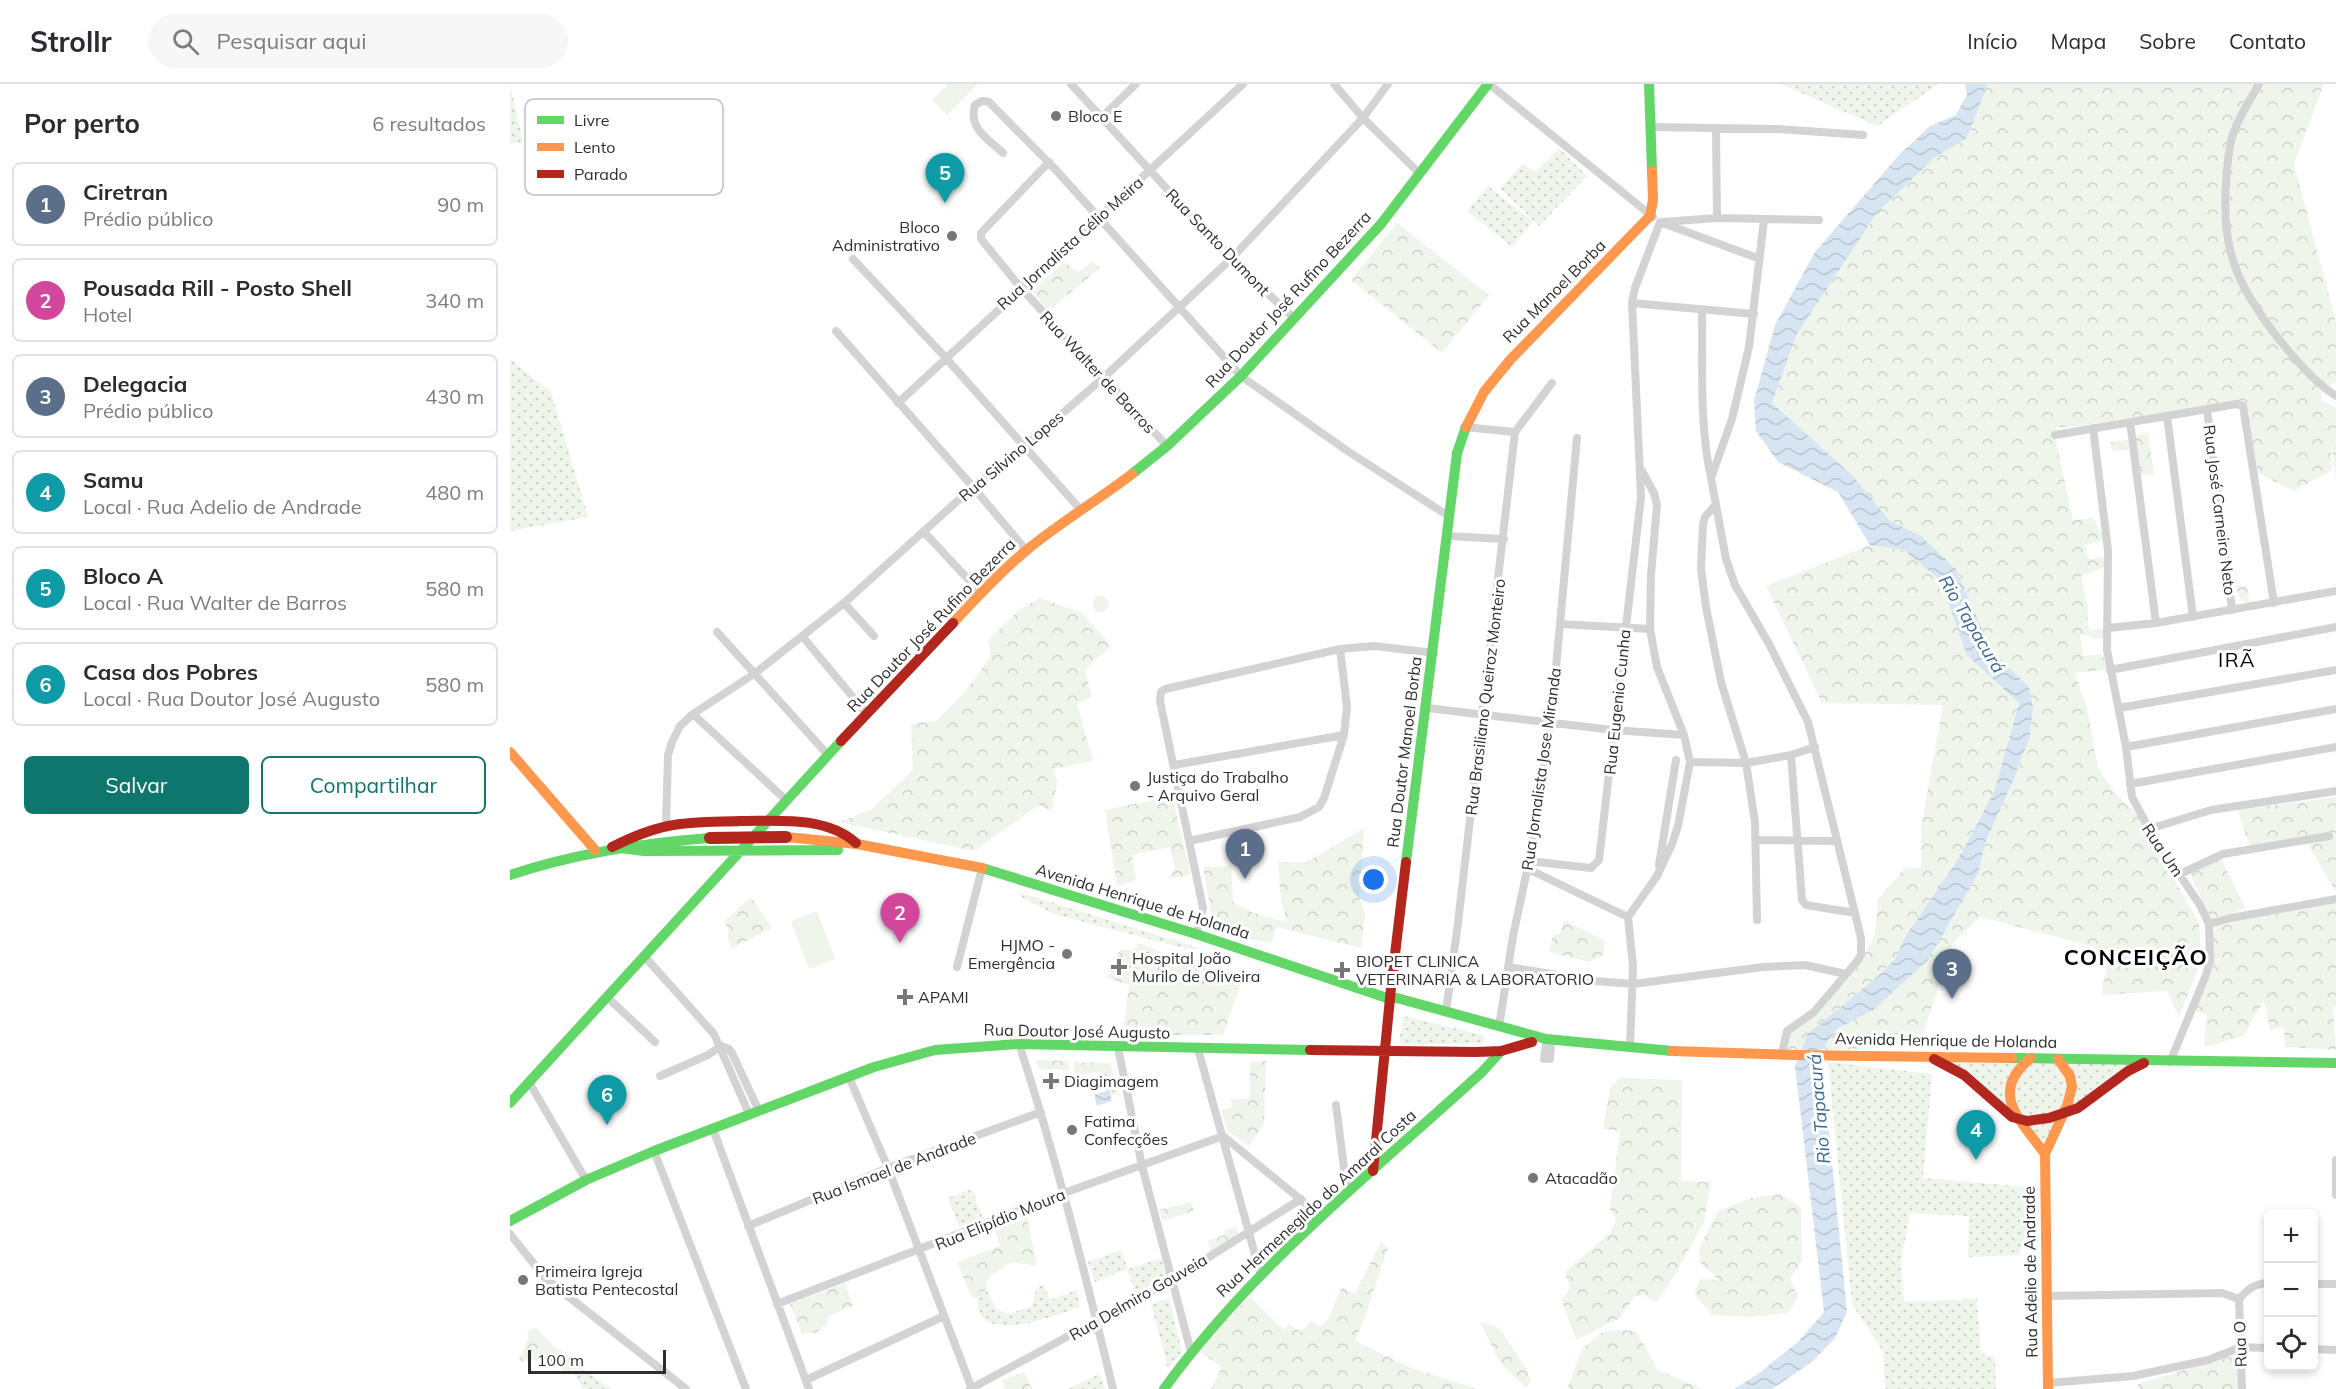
<!DOCTYPE html>
<html lang="pt">
<head>
<meta charset="utf-8">
<style>
	:root { --surface:#fff; --page:#f7f7f7; --text:#2b2b33; --muted:#7c7c81; --line:#e1e1e2; --accent:#0f766e }
	body { margin:0; font-family:Mulish,sans-serif; background:var(--page); color:var(--text) }
	.controls { position:absolute; right:18px; bottom:18px; display:grid; overflow:hidden; border-radius:9px; box-shadow:0 3px 9px #0003 }
	.controls button { width:54px; height:54px; display:grid; place-items:center; padding:0; border:0; border-bottom:2px solid var(--line); background:var(--surface); color:var(--text); font:30px sans-serif }
	.scale { position:absolute; left:18px; bottom:15px; width:138px; box-sizing:border-box; padding-left:6px; border:3px solid #2e2e2e; border-top:0; font-size:16px; line-height:21px; white-space:nowrap; color:#2e2e2e; -webkit-text-stroke:4px #fff; paint-order:stroke }
	.you { position:absolute; left:864px; top:796px; width:21px; height:21px; margin:-15px; border:4px solid #fff; border-radius:50%; background:#1a73e8; box-shadow:0 0 0 9px #1a73e833 }
	.badge { display:grid; place-items:center; width:39px; height:39px; border-radius:50%; background:var(--accent); color:#fff; font-size:20px; font-weight:700 }
	.pin { position:absolute; translate:-50% -50px; filter:drop-shadow(0 2px 3px #0008) }
	.pin::after { content:''; position:absolute; top:32px; width:21px; height:18px; background:inherit; clip-path:polygon(0 0,100% 0,50% 100%) }
	.list { margin:0; padding:0; list-style:none }
	h2 { display:flex; justify-content:space-between; align-items:center; height:78px; margin:0; padding:0 24px; font-size:26px }
	h2 small { font-size:20px; font-weight:400; color:var(--muted) }
	.list li { display:grid; grid-template-columns:39px 1fr auto; gap:18px; align-items:center; box-sizing:border-box; height:84px; margin:0 12px 12px; padding:0 12px; border:2px solid var(--line); border-radius:9px }
	.list b { display:block; font-size:22px; white-space:nowrap }
	.list p { margin:0; font-size:20px; white-space:nowrap; color:var(--muted) }
	.list em { font-size:20px; font-style:normal; color:var(--muted) }
	.actions { display:flex; gap:12px; padding:18px 24px }
	.actions a { flex:1; padding:14px 0; border:2px solid var(--accent); border-radius:9px; text-align:center; font-size:21px; color:var(--accent) }
	.actions .main { background:var(--accent); color:#fff }
	.icon { flex:none; width:33px; height:33px; fill:none; stroke:currentColor; stroke-width:2; stroke-linecap:round; stroke-linejoin:round }
	.map { position:relative; flex:none; width:1826px; height:1305px; overflow:hidden }
	header { display:flex; align-items:center; gap:36px; box-sizing:border-box; height:84px; padding:0 30px; background:var(--surface); border-bottom:2px solid var(--line) }
	header strong { font-size:28px }
	nav { display:flex; gap:33px; margin-inline-start:auto; font-size:21px }
	.search { width:420px; height:54px; background:var(--page); display:flex; align-items:center; gap:15px; box-sizing:border-box; padding:0 21px; border-radius:33px; color:var(--muted); font-size:22px }
	main { display:flex }
	aside { flex:1; background:var(--surface) }
	.map>svg:first-child { display:block }
</style>
</head>
<body>
<header>
<strong>Strollr</strong>
<div class="search"><svg class="icon" aria-label="search" viewBox="0 0 24 24"><circle cx="10" cy="10" r="6"/><path d="M15 15l6 6"/></svg>Pesquisar aqui</div>
<nav><a>Início</a><a>Mapa</a><a>Sobre</a><a>Contato</a></nav>
</header>
<main>
<aside>
<h2>Por perto<small>6 resultados</small></h2>
<ul class="list">
<li><span class="badge" style="background:#5c6f8a">1</span><div><b>Ciretran</b><p>Prédio público</p></div><em>90 m</em></li>
<li><span class="badge" style="background:#d1479c">2</span><div><b>Pousada Rill - Posto Shell</b><p>Hotel</p></div><em>340 m</em></li>
<li><span class="badge" style="background:#5c6f8a">3</span><div><b>Delegacia</b><p>Prédio público</p></div><em>430 m</em></li>
<li><span class="badge" style="background:#0f9aa8">4</span><div><b>Samu</b><p>Local · Rua Adelio de Andrade</p></div><em>480 m</em></li>
<li><span class="badge" style="background:#0f9aa8">5</span><div><b>Bloco A</b><p>Local · Rua Walter de Barros</p></div><em>580 m</em></li>
<li><span class="badge" style="background:#0f9aa8">6</span><div><b>Casa dos Pobres</b><p>Local · Rua Doutor José Augusto</p></div><em>580 m</em></li>
</ul>
<div class="actions"><a class="main">Salvar</a><a>Compartilhar</a></div>
</aside>
<div class="map">
<svg width="1826" height="1305" viewBox="0 0 1826 1305">
	<defs>
		<pattern id="green-dots" width="8" height="8" patternUnits="userSpaceOnUse" patternTransform="scale(1.5)"><rect width="8" height="8" fill="#eff5eb"/><path d="M2 2h.1M6 6h.1" fill="none" stroke="#cdd2ca" stroke-width="1.8" stroke-linecap="round"/></pattern>
		<pattern id="forest-crowns" width="20" height="18" patternUnits="userSpaceOnUse" patternTransform="scale(1.5)"><rect width="20" height="18" fill="#eff5eb"/><path d="M2 6a3 3 0 1 1 6 0M12 15a3 3 0 1 1 6 0" fill="none" stroke="#cdd2ca"/></pattern>
		<pattern id="water-waves" width="16" height="10" patternUnits="userSpaceOnUse" patternTransform="scale(1.5)"><rect width="16" height="10" fill="#d7e5f2"/><path d="M0 5q4-4 8 0t8 0" fill="none" stroke="#b9c5d0"/></pattern>
	</defs>
	<rect width="100%" height="100%" fill="#fff"/>
	<path fill="url(#green-dots)" d="M0 0 13 58 0 60Z
		M1271 0H1429L1367 42Z
		M1049 64 1077 92 1029 142 990 104 1013 80 1024 89Z
		M978 102 1023 137 1002 163 957 127Z
		M0 275 41 308 78 433 0 447Z
		M507 808 690 864 681 866 544 830 514 815Z
		M894 932 973 951 975 955 973 959 891 961 889 957Z
		M1435 976 1514 977 1499 991 1502 1027Z
		M1539 977 1553 985 1559 996 1552 1030 1530 1034 1511 1030 1503 1006 1514 982Z
		M1551 977 1631 979 1563 1024Z
		M1318 978 1422 990 1413 1094 1518 1103 1519 1137 1509 1171 1458 1173 1459 1132 1400 1129 1391 1176 1394 1218 1467 1215 1471 1269 1485 1273 1486 1305H1375L1373 1267 1342 1220Z
		M1551 1033 1534 1065 1513 1039Z
		M462 1105 473 1135 449 1143 438 1114Z
		M611 1166 618 1185 651 1174 656 1191 626 1210 617 1185 585 1198 578 1178Z
		M533 1200 540 1216 567 1206 570 1223C547 1230 482 1259 469 1227 466 1221 468 1214 468 1208L477 1206 485 1224 498 1230 522 1222 526 1206Z
		M659 1214 672 1268 658 1284 641 1220Z
		M72 1285 102 1305H73L64 1289Z
		M590 1290 595 1305H557Z"/>
	<path fill="url(#forest-crowns)" d="M1478 0H1814L1784 80 1826 238V298L1812 306 1811 316 1826 324V397L1821 356 1822 386 1784 407 1748 389 1736 321 1730 317 1562 343H1546V356L1563 436 1583 434 1595 456 1575 461 1577 472 1580 475 1595 473 1596 483 1571 492 1577 521 1579 546 1595 545 1594 554 1583 555 1580 551H1570L1573 572 1592 570 1599 585 1565 589 1577 624 1588 684 1604 708 1627 731 1689 839 1691 877 1669 933 1657 907 1591 911 1600 867 1470 833 1443 859 1409 962 1311 967 1327 945 1363 926 1419 873 1468 790 1475 759 1503 697 1520 652 1523 623 1519 603 1481 566 1446 485 1411 452 1379 436 1262 319 1286 252 1366 130 1424 74 1457 54Z
		M887 139 979 211 932 269 841 196Z
		M582 177 590 184 538 227 523 207 554 178 569 188Z
		M1638 349 1644 390 1630 391 1625 352Z
		M1618 356 1619 366 1602 367 1601 358Z
		M1360 461 1394 466 1430 496 1457 571 1509 618 1484 708 1447 777 1395 853 1385 875 1290 967H1275L1278 948 1306 929 1352 873 1365 852 1368 815 1396 783 1411 784V744L1433 621 1312 619 1256 502Z
		M1725 501 1737 502 1740 520 1731 516Z
		M583 520a8 8 0 1 1 16 0a8 8 0 1 1-16 0Z
		M530 514 572 529 601 562 575 586 582 613 567 620 583 677 543 685 548 697 541 727 529 721 464 767 329 738 362 725 403 686 401 640 426 637 455 608 481 572 478 556 510 525Z
		M662 712 681 791 657 795 665 785 660 763 622 771 626 796 607 802 595 726Z
		M1826 713V808L1798 760 1739 761 1728 726Z
		M854 744 849 813 855 829 851 864 766 843 762 859 704 847 693 783 721 782 723 818C739 829 758 834 777 838L771 816 768 778H797Z
		M1711 775 1735 823 1703 839 1680 790Z
		M241 813 262 844 221 865 218 853 219 846 214 838Z
		M1826 818V922L1823 923 1826 966 1775 963 1774 943 1760 946 1754 917 1733 952 1694 963 1697 931 1683 927 1706 842Z
		M1054 836 1095 857 1093 871 1079 878 1039 868 1043 851 1050 850Z
		M629 859 683 881 733 893 713 951H629L614 942 619 901 597 894 610 866 626 865Z
		M526 976 557 977 560 986 529 985Z
		M756 977 754 1040 739 1062 717 1046 711 1026 722 1024 720 1015H740V978Z
		M563 978 600 979 608 1010 598 1011 588 988 565 991Z
		M1110 994 1172 996 1171 1097 1201 1098 1194 1138 1166 1189 1146 1219 1134 1211 1124 1213 1110 1234 1066 1256 1051 1215 1060 1205 1055 1188 1101 1148 1106 1135 1100 1126 1110 1047 1093 1045 1100 1004Z
		M1271 1110 1291 1124 1292 1177 1280 1194 1288 1213 1278 1229 1242 1233 1202 1231 1184 1210 1190 1195 1209 1196 1190 1178 1189 1165 1207 1128 1240 1114Z
		M681 1118 684 1127 652 1137 649 1126Z
		M517 1134 527 1182 501 1178 481 1191 476 1199 477 1206 468 1208V1214H462L447 1178 490 1162 485 1147Z
		M726 1143 728 1152 701 1168 698 1156 715 1151 714 1147Z
		M871 1158 878 1163 856 1230 845 1257 899 1283 967 1305H701L712 1283 690 1268 703 1249 740 1212 774 1246 779 1240 791 1248 801 1237 810 1243 818 1235 832 1203 845 1210Z
		M335 1199 343 1222 318 1232 317 1240 306 1249 292 1250 280 1220Z
		M970 1238 989 1244 1016 1284 1021 1298 1016 1304 990 1279Z
		M25 1243 45 1263 74 1283C56 1295 55 1284 39 1280 33 1278 28 1278 21 1275L12 1278 9 1274 19 1254 17 1248Z
		M1109 1246 1126 1247 1148 1286 1193 1305H1057L1072 1265 1091 1249Z
		M1727 1270 1728 1305H1628V1300Z
		M514 1288 522 1305H495L492 1296Z"/>
	<path fill="#eff5eb" d="M438 0H468L437 31 422 16Z
		M307 827 325 875 299 885 281 837Z"/>
	<path fill="url(#water-waves)" d="M1455 0H1478L1457 54 1424 74 1366 130 1286 252 1262 319 1343 392 1379 436 1411 452 1446 485 1481 566 1519 603 1523 623 1520 652 1503 697 1475 759 1468 790 1418 876 1363 926 1327 945 1311 967 1337 1228 1325 1254 1303 1277 1262 1305H1224L1248 1290 1289 1257 1314 1228 1285 982 1298 950 1368 892 1385 875 1395 853 1447 777 1484 708 1509 619 1457 571 1430 496 1394 466 1360 461 1328 408 1268 378 1246 347 1244 317 1265 241 1305 168 1389 71 1420 42 1446 31 1457 10Z
		M599 1006 602 1017 587 1022 584 1011Z"/>
	<g fill="none" stroke-linecap="round" stroke-linejoin="round">
		<path stroke="#d3d3d3" stroke-width="8" d="M561 0 721 175 784 234
			M824 0 853 34 910 90
			M979 0 1143 133
			M1749 0C1739 18 1726 37 1721 57 1718 70 1717 85 1716 98 1711 165 1727 202 1768 254 1785 275 1803 297 1826 312
			M592 33 626 0
			M1141 43 1267 45 1353 51
			M1206 44 1207 134
			M493 69C477 54 458 44 465 21L472 17 479 18 546 86 731 292 836 366 940 433
			M539 78 471 149V155L511 204 657 362
			M1254 136 1239 263 1222 335 1201 394 1216 475 1225 501 1259 560 1298 638 1351 854V871L1348 876 1304 928 1277 947 1272 969
			M1153 138 1207 134 1309 136
			M343 175 435 273 570 425
			M1122 219 1244 230
			M1192 226C1193 282 1189 339 1201 394
			M326 247 463 403 516 466
			M388 319 733 0
			M1697 325 1722 526
			M1657 332 1683 533
			M1620 338 1646 539
			M1583 344 1598 466 1597 566 1616 663 1622 713 1639 745 1690 821 1699 840 1700 877 1696 891 1660 978
			M1005 348 1042 299
			M1545 351 1727 320 1733 322 1764 519
			M1206 420 1195 433 1193 440 1191 485 1196 523 1211 598 1236 679 1245 738 1247 836
			M414 448 471 509
			M937 452 994 455
			M334 519 364 552
			M1050 540 1140 545
			M1598 544 1646 539 1826 507
			M207 548 318 671
			M292 552 357 630
			M1600 586 1826 543
			M917 624 1103 646 1174 651
			M1609 624 1826 586
			M183 630 276 716
			M1616 663 1826 625
			M1281 671 1292 816 1296 821 1345 829
			M1180 678 1236 679 1281 671 1305 663
			M664 681 834 651
			M1620 700 1826 663
			M156 742 158 671 162 658 170 642 183 630 244 590 334 519 463 403 515 362 593 294 721 175 853 34 878 0
			M1639 745 1701 726 1826 707
			M1246 756 1327 757
			M679 757 790 733 809 723 814 714 834 651 837 623 830 565
			M1019 777 1081 784 1089 776 1131 413 1122 219 1125 204 1150 138 1250 175
			M1149 781 1166 676
			M1018 785 1118 833
			M1670 790 1713 770 1819 752
			M1118 833 1147 792 1162 760 1168 742 1180 678 1174 651 1147 583 1140 545 1141 491 1147 421 1144 409 1132 387
			M1118 833 1123 882 1120 964
			M1699 840 1721 834 1826 815
			M686 850 693 824 650 617 651 608 655 605 830 565 864 562 924 569
			M135 873 204 950 239 1030
			M447 883 472 784
			M998 883 1085 897 1123 900 1253 883 1295 881 1336 890
			M97 913 145 958
			M936 928 948 839 1005 348 954 343
			M989 943 1003 852 1019 777 1041 638 1067 354
			M509 960C546 1073 575 1189 603 1305
			M211 962 219 965 222 969 249 1027
			M608 964 632 1082 681 1268
			M688 965 751 1192
			M1034 975 1036 960
			M1040 975 1041 961
			M150 992 198 971 211 962
			M339 993 378 1084 462 1305
			M19 998 76 1096
			M826 1021 837 1108
			M203 1045 299 1305
			M144 1067 236 1305
			M1826 1076V1111
			M238 1142 378 1084 531 1028
			M0 1150 36 1195 176 1305
			M1804 1200H1826
			M1537 1212 1712 1209 1729 1215
			M1729 1215 1732 1305
			M1729 1215C1738 1205 1744 1200 1758 1199
			M267 1220 554 1109 713 1052 812 1133
			M1804 1265 1826 1266
			M296 1296 434 1232
			M1538 1299 1623 1292 1698 1276 1731 1263 1758 1264
			M460 1305 661 1197 791 1115"/>
		<path stroke="#63d668" stroke-width="10" d="M1139 0 1142 87
			M622 390 657 362 731 292 871 140 978 0
			M102 763 134 767 328 766
			M896 778 947 369 956 343
			M472 784 686 850 880 915 887 914 1036 955 1162 967
			M0 791C66 769 131 759 200 754
			M1502 974 1826 979
			M0 1019 331 657
			M0 1137 76 1096 144 1067 364 983 425 966 509 960 800 966
			M654 1305C742 1183 863 1088 973 987L991 967"/>
		<path stroke="#ff974d" stroke-width="10" d="M956 343 974 308 1000 276 1140 132 1143 116 1142 87
			M443 539C466 514 491 487 518 465 551 438 588 416 622 390
			M0 668 85 766
			M276 753 347 760 472 784
			M1162 967 1282 971 1502 974
			M1521 974C1478 1008 1510 1036 1535 1070
			M1538 1305 1535 1070 1557 1022 1562 1003 1560 992 1548 975"/>
		<path stroke="#b3261e" stroke-width="10" d="M331 657 443 539
			M102 763C120 754 138 746 158 742 182 737 207 738 231 737 269 737 316 732 346 759
			M800 966 966 968 991 967 1022 958
			M1424 975 1454 991 1502 1033 1517 1037 1539 1034 1568 1024 1618 987 1634 979
			M863 1087 881 904 896 778"/>
		<path stroke="#b3261e" stroke-width="12" d="M200 754 276 753"/>
	</g>
	<g fill="#777" stroke="#fff" stroke-width="2">
		<circle cx="546" cy="32" r="6"/>
		<circle cx="442" cy="152" r="6"/>
		<circle cx="625" cy="702" r="6"/>
		<circle cx="557" cy="870" r="6"/>
		<path d="M606 874h6v6h6v6h-6v6h-6v-6h-6v-6h6z"/>
		<path d="M829 877h6v6h6v6h-6v6h-6v-6h-6v-6h6z"/>
		<path d="M392 904h6v6h6v6h-6v6h-6v-6h-6v-6h6z"/>
		<path d="M538 988h6v6h6v6h-6v6h-6v-6h-6v-6h6z"/>
		<circle cx="562" cy="1046" r="6"/>
		<circle cx="1023" cy="1094" r="6"/>
		<circle cx="13" cy="1196" r="6"/>
	</g>
	<g text-anchor="middle" dominant-baseline="central" stroke-width="6" stroke-linejoin="round" paint-order="stroke">
		<g font-size="16" fill="#2e2e2e" stroke="#fff" text-anchor="start">
			<text x="558" y="32">Bloco E</text>
			<text x="430" y="143" text-anchor="end">Bloco<tspan x="430" dy="18">Administrativo</tspan></text>
			<text x="637" y="693">Justiça do Trabalho<tspan x="637" dy="18">- Arquivo Geral</tspan></text>
			<text x="545" y="861" text-anchor="end">HJMO -<tspan x="545" dy="18">Emergência</tspan></text>
			<text x="622" y="874">Hospital João<tspan x="622" dy="18">Murilo de Oliveira</tspan></text>
			<text x="846" y="877">BIOPET CLINICA<tspan x="846" dy="18">VETERINARIA &amp; LABORATORIO</tspan></text>
			<text x="408" y="913">APAMI</text>
			<text x="554" y="997">Diagimagem</text>
			<text x="574" y="1037">Fatima<tspan x="574" dy="18">Confecções</tspan></text>
			<text x="1035" y="1094">Atacadão</text>
			<text x="25" y="1187">Primeira Igreja<tspan x="25" dy="18">Batista Pentecostal</tspan></text>
		</g>
		<g font-size="16" fill="#2e2e2e" stroke="#fff">
			<text transform="translate(708 158) rotate(46)">Rua Santo Dumont</text>
			<text transform="translate(560 159) rotate(-42)">Rua Jornalista Célio Meira</text>
			<text transform="translate(1044 207) rotate(-45)">Rua Manoel Borba</text>
			<text transform="translate(778 215) rotate(-47)">Rua Doutor José Rufino Bezerra</text>
			<text transform="translate(588 288) rotate(47)">Rua Walter de Barros</text>
			<text transform="translate(501 372) rotate(-40)">Rua Silvino Lopes</text>
			<text transform="translate(1710 426) rotate(83)">Rua José Carneiro Neto</text>
			<text transform="translate(421 541) rotate(-46)">Rua Doutor José Rufino Bezerra</text>
			<text transform="translate(975 613) rotate(-83)">Rua Brasiliano Queiroz Monteiro</text>
			<text transform="translate(1107 618) rotate(-84)">Rua Eugenio Cunha</text>
			<text transform="translate(894 668) rotate(-83)">Rua Doutor Manoel Borba</text>
			<text transform="translate(1031 685) rotate(-82)">Rua Jornalista Jose Miranda</text>
			<text transform="translate(1653 766) rotate(56)">Rua Um</text>
			<text transform="translate(633 817) rotate(17)">Avenida Henrique de Holanda</text>
			<text transform="translate(567 947) rotate(1)">Rua Doutor José Augusto</text>
			<text transform="translate(1436 956) rotate(1)">Avenida Henrique de Holanda</text>
			<text transform="translate(384 1084) rotate(-21)">Rua Ismael de Andrade</text>
			<text transform="translate(806 1119) rotate(-43)">Rua Hermenegildo do Amaral Costa</text>
			<text transform="translate(490 1135) rotate(-22)">Rua Elipídio Moura</text>
			<text transform="translate(1520 1188) rotate(-91)">Rua Adelio de Andrade</text>
			<text transform="translate(628 1213) rotate(-30)">Rua Delmiro Gouveia</text>
			<text transform="translate(1730 1260) rotate(-92)">Rua O</text>
		</g>
		<g font-size="18" font-style="italic" fill="#386795" stroke="#fff">
			<text transform="translate(1462 540) rotate(59)">Rio Tapacurá</text>
			<text transform="translate(1309 1025) rotate(-95)">Rio Tapacurá</text>
		</g>
		<g font-size="20" letter-spacing="1.5" fill="#000" stroke="#fff">
			<text x="1727" y="575">IRÃ</text>
		</g>
		<g font-size="22" font-weight="bold" letter-spacing="1.5" fill="#000" stroke="#fff">
			<text x="1626" y="873">CONCEIÇÃO</text>
		</g>
	</g>
	<rect x="15" y="15" width="198" height="96" rx="9" fill="#fff" stroke="#c0c0c0" stroke-width="1.5"/>
	<rect x="27" y="32" width="27" height="8" fill="#63d668"/>
	<rect x="27" y="59" width="27" height="8" fill="#ff974d"/>
	<rect x="27" y="86" width="27" height="8" fill="#b3261e"/>
	<g font-size="16" fill="#2e2e2e">
		<text x="64" y="42">Livre</text>
		<text x="64" y="69">Lento</text>
		<text x="64" y="96">Parado</text>
	</g>
</svg>
<div class="controls">
<button>+</button>
<button>−</button>
<button><svg class="icon" aria-label="locate" viewBox="0 0 24 24"><circle cx="12" cy="12" r="6"/><path d="M12 2v4M12 18v4M2 12h4M18 12h4"/></svg></button>
</div>
<div class="scale">100 m</div>
<div class="you"></div>
<div class="pin badge" style="left:735px;top:795px;background:#5c6f8a">1</div>
<div class="pin badge" style="left:390px;top:859px;background:#d1479c">2</div>
<div class="pin badge" style="left:1442px;top:915px;background:#5c6f8a">3</div>
<div class="pin badge" style="left:1466px;top:1076px;background:#0f9aa8">4</div>
<div class="pin badge" style="left:435px;top:119px;background:#0f9aa8">5</div>
<div class="pin badge" style="left:97px;top:1041px;background:#0f9aa8">6</div>
</div>
</main>
</body>
</html>
